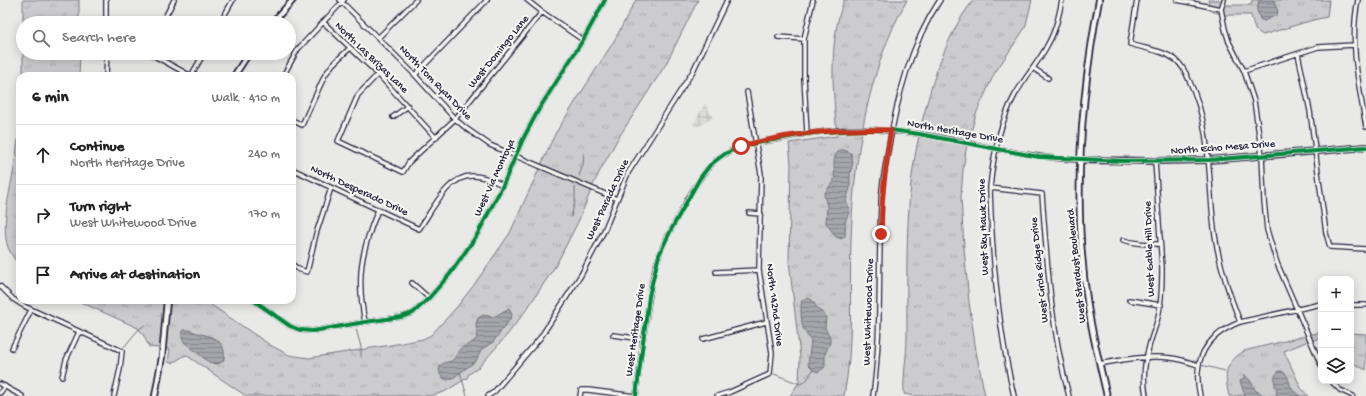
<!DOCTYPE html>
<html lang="en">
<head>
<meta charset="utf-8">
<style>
	:root { --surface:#fff; --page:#f2f2f2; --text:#222; --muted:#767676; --line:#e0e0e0 }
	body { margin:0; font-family:"Gochi Hand",sans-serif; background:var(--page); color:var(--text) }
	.controls { position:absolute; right:12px; bottom:12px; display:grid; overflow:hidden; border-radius:8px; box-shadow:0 2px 10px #0003 }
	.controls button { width:36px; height:36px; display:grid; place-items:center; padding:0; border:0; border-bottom:1px solid var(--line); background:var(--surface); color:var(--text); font:20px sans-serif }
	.stop { position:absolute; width:12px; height:12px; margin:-9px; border:3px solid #c8321e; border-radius:50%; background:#fff }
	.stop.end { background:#c8321e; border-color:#fff; box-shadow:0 1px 4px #0008 }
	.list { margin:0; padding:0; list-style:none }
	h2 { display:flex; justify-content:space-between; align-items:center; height:52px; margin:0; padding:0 16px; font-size:17px }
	h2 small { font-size:13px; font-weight:400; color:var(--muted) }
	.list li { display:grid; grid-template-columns:26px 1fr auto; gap:12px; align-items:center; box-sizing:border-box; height:60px; padding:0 16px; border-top:1px solid var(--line) }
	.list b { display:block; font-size:15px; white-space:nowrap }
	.list p { margin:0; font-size:13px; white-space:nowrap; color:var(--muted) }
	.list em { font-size:13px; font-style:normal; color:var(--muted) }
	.icon { flex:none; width:22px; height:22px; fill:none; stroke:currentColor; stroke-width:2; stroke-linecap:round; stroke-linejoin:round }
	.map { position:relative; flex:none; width:1366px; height:396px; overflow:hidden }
	.search { position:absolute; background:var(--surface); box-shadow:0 2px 10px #0003; left:16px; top:16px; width:280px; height:44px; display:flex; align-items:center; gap:10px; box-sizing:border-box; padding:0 14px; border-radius:22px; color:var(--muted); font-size:15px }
	.panel { position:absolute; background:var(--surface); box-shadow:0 2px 10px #0003; left:16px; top:72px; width:280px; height:232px; border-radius:12px }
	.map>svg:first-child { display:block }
</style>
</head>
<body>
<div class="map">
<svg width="1366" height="396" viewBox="0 0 1366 396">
	<defs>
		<pattern id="industrial-grid" width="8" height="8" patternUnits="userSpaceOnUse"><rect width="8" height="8" fill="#dadada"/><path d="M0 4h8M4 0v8" fill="none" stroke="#bbbbbc"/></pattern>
		<pattern id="grass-tufts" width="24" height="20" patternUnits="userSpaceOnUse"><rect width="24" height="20" fill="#ccccce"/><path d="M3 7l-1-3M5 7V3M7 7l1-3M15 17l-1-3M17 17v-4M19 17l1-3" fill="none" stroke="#afafb2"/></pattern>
		<pattern id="water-rules" width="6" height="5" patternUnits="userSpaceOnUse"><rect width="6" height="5" fill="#a5a5ac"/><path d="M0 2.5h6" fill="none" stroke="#86868d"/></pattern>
	</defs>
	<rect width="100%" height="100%" fill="#e9e9e7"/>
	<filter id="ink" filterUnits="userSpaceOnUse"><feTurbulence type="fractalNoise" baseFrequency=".025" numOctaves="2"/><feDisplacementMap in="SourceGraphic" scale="8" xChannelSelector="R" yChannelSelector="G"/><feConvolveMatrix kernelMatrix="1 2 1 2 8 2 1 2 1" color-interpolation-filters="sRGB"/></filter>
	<g filter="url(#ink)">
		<path fill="url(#industrial-grid)" d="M705 103 713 118 697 127 693 125Z"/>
		<path fill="url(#grass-tufts)" stroke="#777784" d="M23 0H79V23H23V53H80L79 76H23Z
			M636 0H698L666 64 617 140 601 169 593 185 579 220 556 265 527 309 507 335 478 368 469 374 467 378 444 392 429 396H246L186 355 172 363 168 362 170 349 149 347 144 336 138 328 76 300H204L270 345 289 355 309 358 391 345 423 339 431 335 456 308 474 285 510 233 555 134 614 41Z
			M844 0H907C867 70 853 163 851 242 849 293 854 345 844 396H790L799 382 800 357 789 261 791 164 789 143 837 136C833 90 828 44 844 0Z
			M974 0H1032L1025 28 994 74 976 114 966 150 963 170 961 197 964 248 969 302 976 351 985 396H915L904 394C903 374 907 355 907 336 907 293 906 249 909 206 912 159 923 111 938 67 946 46 959 16 974 0Z
			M1208 0H1219L1227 5H1251L1252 0H1329L1327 17 1313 20 1263 35 1255 30 1251 15H1220L1218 13 1211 11Z
			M20 116V266C14 259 7 249 6 239 3 216 10 191 14 168 17 151 19 133 20 116Z
			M1321 332V338L1306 342 1284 351 1301 388 1308 396H1229C1224 374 1224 364 1244 351Z
			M1351 333 1366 334V370L1351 362Z"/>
		<path fill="url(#water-rules)" stroke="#71717f" d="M1259 0H1274L1275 5 1278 11 1277 15 1264 21 1260 19 1257 10Z
			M840 150H844L851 153 853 163 850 173V188L846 201 850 211C843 224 846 222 845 236L842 239 836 237 826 223 827 207 824 194 834 180C836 170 830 158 840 150Z
			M808 298 812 300 818 309 826 316 825 328 830 338V343L825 354V367L818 372 813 370 808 365 811 341C809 337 806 334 804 330 801 324 800 306 802 300Z
			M509 308 512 315 511 318 493 342 482 349 476 361 453 378 447 380C440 378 435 368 444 363 446 362 451 362 453 360 456 357 457 352 460 349 466 345 472 344 477 338L476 324 478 318 483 315 494 317Z
			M189 330C198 334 205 334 213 338 222 341 227 353 223 361L218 364 210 363 184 342 182 338V333L184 330Z
			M1279 371H1282C1290 376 1288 382 1292 389 1294 392 1298 394 1300 396H1276C1279 386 1269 380 1279 371Z
			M1244 375 1250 380 1255 390 1265 396H1245L1240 381 1244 378Z"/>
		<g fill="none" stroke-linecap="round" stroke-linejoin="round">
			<path stroke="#71717f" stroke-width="1" d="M579 176 583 165 584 153
				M571 217 575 201V187
				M356 329 361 347V357
				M124 347 138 330 145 325
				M1201 365 1225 371
				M460 372 467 396
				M774 374 800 384 806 381 813 370"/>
			<g stroke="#22223b" stroke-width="6">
				<path id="minor" d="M106 0V23
					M340 0 415 75 455 119 467 129 490 145 617 199
					M527 0 542 12 583 40
					M1137 0 1130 44C1145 49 1163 50 1176 60 1182 65 1186 73 1189 80 1213 129 1207 182 1215 235 1219 264 1229 294 1240 322
					M1177 0 1221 9
					M1224 0 1221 9 1225 29 1229 42 1244 71 1254 101 1262 155 1264 201 1267 230 1277 263 1321 365
					M1358 0C1349 42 1359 86 1366 127
					M323 22 378 74 436 138
					M162 23 174 0
					M220 23 233 0
					M778 37 804 39
					M378 38 416 0
					M149 53 191 76
					M1298 54 1310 111 1326 233 1330 247 1366 249
					M1033 68 1048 78
					M1244 71 1318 47 1354 45
					M378 74 358 95 338 141 403 172 409 162 455 119 542 12
					M415 75 487 0
					M106 76 107 53
					M191 76 204 53
					M283 76 298 49 344 0
					M393 117 408 106
					M292 120 302 125 325 75 333 64 350 48
					M807 133 804 78V39L813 0
					M292 169 419 229C432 211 448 174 474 176 484 176 494 181 503 185
					M990 188 1042 194C1047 262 1051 330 1069 396
					M749 213 761 214
					M1123 240C1136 244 1147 244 1160 244
					M292 264 298 269 307 272 316 234 331 188
					M716 272 759 270
					M412 283 429 298
					M0 286 13 299 24 306 122 351 120 369 114 396
					M253 300 290 326 300 330 313 331 365 322 401 317 413 313 429 298 450 274 477 235 503 185 523 139 539 109 583 40 605 0
					M1129 300 1161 305
					M1351 305H1366
					M365 322C356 278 361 251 378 210
					M613 335 643 339
					M703 339 766 322
					M12 348 31 310
					M1099 364C1122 360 1147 355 1171 358 1180 359 1189 362 1198 365
					M62 377 66 360 79 332
					M1331 381 1340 390 1353 396
					M0 384 22 396
					M0 393 5 386
					M488 396 494 392 540 338 581 275 604 231 628 173 693 71 727 0
					M580 396 581 390H588L635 396
					M636 396C639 371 642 346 646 321 649 298 652 275 660 253 667 235 678 218 687 200 698 182 707 163 727 153 744 143 765 142 784 138 828 128 874 127 919 134 973 142 1025 158 1080 160
					M717 396 730 392 770 374 772 353 759 270 761 174 747 92
					M873 396C882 333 878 269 881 205 881 187 885 169 888 151 897 99 910 45 940 0
					M1014 396C998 328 992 258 990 188 993 156 999 124 1015 95 1025 77 1039 62 1048 44 1056 30 1059 15 1062 0
					M1146 396C1143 380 1144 363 1149 347 1151 337 1156 327 1158 317 1162 301 1162 284 1162 268L1155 161
					M1200 396C1192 360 1205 336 1240 322L1321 304"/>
			</g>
			<g stroke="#22223b" stroke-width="8">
				<path id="tertiary" d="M1099 0C1080 101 1072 205 1088 307 1093 337 1100 367 1107 396
					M272 23 293 0
					M234 76 249 53
					M1080 160 1155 161 1209 160 1366 147
					M155 396 162 357 167 300"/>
			</g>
			<use href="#minor" stroke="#f6f6f2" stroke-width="3.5"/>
			<use href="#tertiary" stroke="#f6f6f2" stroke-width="4.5"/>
			<g stroke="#f6f6f2" stroke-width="6">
				<path id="cycleway" d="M253 300 290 326 300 330 313 331 365 322 401 317 413 313 429 298 450 274 477 235 503 185 523 139 539 109 583 40 605 0
					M636 396 649 296 659 255 672 228 700 178 710 165 726 153 746 145 798 135 822 132 862 130H891L919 134 1039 157 1123 161 1209 160 1366 147"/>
			</g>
			<use href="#cycleway" stroke="#00873e" stroke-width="4"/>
		</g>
	</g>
	<g fill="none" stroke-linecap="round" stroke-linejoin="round" filter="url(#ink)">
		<path stroke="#c8321e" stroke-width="5" d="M741 146C790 133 841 128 891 130 885 167 881 198 881 234"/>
	</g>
	<g text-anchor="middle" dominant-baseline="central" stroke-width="4" stroke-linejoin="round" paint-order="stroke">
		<g font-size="11" fill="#22223b" stroke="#f6f6f2">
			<text transform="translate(499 52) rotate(-51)">West Domingo Lane</text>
			<text transform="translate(371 58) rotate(44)">North Las Brizas Lane</text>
			<text transform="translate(435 83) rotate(46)">North Tom Ryan Drive</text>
			<text transform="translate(955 132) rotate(10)">North Heritage Drive</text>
			<text transform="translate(1223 148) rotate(-4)">North Echo Mesa Drive</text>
			<text transform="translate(495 178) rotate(-65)">West Via Montoya</text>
			<text transform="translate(359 191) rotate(25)">North Desperado Drive</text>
			<text transform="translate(608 200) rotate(-65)">West Parada Drive</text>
			<text transform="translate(984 227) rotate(-92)">West Sky Hawk Drive</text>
			<text transform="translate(1150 249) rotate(-92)">West Gable Hill Drive</text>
			<text transform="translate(1077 266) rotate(-96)">West Stardust Boulevard</text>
			<text transform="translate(1040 270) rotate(-96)">West Circle Ridge Drive</text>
			<text transform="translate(774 305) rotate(83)">North 142nd Drive</text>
			<text transform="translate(869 312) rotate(-88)">West Whitewood Drive</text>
			<text transform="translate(636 330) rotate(-82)">West Heritage Drive</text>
		</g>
	</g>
</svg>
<div class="controls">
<button>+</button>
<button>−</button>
<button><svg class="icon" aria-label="layers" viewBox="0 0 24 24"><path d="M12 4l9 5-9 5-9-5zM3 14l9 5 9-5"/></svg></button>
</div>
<div class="stop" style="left:741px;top:146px"></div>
<div class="stop end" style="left:881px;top:234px"></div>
<div class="search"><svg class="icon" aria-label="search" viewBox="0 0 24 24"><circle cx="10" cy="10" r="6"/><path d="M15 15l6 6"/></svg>Search here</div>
<section class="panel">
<h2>6 min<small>Walk · 410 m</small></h2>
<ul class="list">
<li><svg class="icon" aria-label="ahead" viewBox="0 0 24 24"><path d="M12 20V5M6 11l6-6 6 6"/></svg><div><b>Continue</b><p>North Heritage Drive</p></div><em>240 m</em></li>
<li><svg class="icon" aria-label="right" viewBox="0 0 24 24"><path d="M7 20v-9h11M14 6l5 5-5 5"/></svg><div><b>Turn right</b><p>West Whitewood Drive</p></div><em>170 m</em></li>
<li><svg class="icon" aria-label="arrive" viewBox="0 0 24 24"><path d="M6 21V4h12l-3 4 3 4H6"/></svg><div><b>Arrive at destination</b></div></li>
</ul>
</section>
</div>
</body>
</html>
